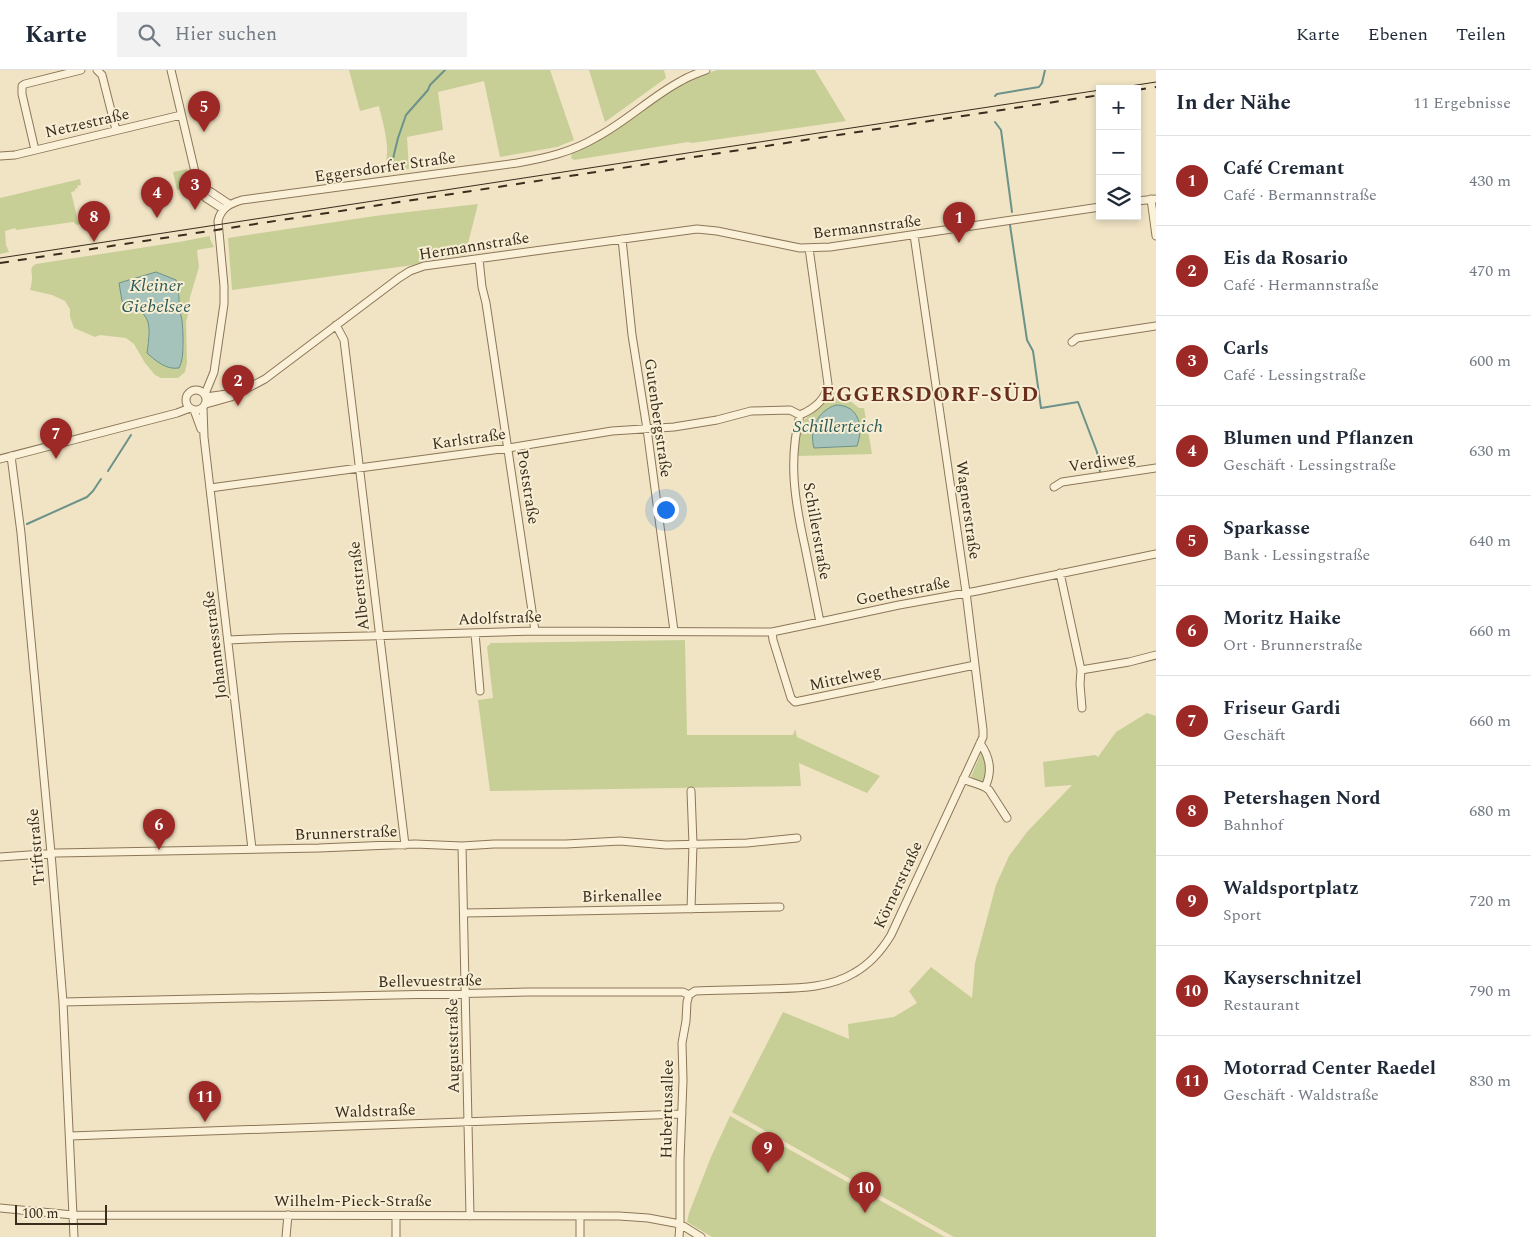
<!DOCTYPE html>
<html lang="de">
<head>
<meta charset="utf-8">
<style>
	:root { --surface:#fff; --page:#f2f2f3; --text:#1f2937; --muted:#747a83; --line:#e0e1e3; --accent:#9d2927 }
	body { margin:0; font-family:Spectral,serif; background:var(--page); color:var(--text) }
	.controls { position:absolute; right:15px; top:15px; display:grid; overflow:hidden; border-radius:0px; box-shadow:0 2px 8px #0003 }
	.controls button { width:45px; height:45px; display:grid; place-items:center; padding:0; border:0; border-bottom:1px solid var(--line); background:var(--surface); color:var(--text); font:25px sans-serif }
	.scale { position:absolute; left:15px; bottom:12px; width:92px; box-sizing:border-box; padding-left:5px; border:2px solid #3b2d1e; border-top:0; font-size:14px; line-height:18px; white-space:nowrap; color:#3b2d1e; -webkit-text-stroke:4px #f7eed4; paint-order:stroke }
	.you { position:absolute; left:665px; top:439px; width:18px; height:18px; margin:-12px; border:4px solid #fff; border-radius:50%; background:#1a73e8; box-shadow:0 0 0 8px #1a73e833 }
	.badge { display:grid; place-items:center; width:32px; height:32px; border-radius:50%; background:var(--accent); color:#fff; font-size:16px; font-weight:700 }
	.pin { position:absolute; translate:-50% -41px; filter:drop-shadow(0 1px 2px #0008) }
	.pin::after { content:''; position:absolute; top:26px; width:18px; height:15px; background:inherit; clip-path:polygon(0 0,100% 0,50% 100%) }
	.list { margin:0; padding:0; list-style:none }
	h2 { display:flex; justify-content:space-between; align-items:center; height:65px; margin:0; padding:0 20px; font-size:21px }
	h2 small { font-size:16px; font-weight:400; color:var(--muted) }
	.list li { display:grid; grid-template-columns:32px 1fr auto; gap:15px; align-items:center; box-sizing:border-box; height:90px; padding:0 20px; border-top:1px solid var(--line) }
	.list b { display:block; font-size:19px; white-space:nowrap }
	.list p { margin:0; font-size:16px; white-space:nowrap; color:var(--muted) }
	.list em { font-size:16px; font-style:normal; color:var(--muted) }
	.icon { flex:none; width:28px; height:28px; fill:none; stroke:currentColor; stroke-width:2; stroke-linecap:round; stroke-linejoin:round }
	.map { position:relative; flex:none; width:1156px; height:1167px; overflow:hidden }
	header { display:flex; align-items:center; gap:30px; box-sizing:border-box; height:70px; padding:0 25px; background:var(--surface); border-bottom:1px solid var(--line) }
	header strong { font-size:24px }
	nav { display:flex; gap:28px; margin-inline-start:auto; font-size:18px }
	.search { width:350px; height:45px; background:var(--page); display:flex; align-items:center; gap:12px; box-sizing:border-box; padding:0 18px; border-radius:0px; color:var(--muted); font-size:19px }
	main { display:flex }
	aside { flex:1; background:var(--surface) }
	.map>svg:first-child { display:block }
</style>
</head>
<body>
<header>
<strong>Karte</strong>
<div class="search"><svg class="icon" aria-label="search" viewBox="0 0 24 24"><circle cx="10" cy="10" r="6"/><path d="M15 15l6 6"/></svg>Hier suchen</div>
<nav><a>Karte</a><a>Ebenen</a><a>Teilen</a></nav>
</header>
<main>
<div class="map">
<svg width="1156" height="1167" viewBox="0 0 1156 1167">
	<rect width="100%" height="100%" fill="#f0e4c4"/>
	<path fill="#c7cf97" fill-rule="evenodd" d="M349 0H550L574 70 557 77 500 87 484 11 438 22 443 60 407 67 409 99 383 102C392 80 384 59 379 36L360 41Z
		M589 0H664L666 8 605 52Z
		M717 0H815L846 51 692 73 688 72 574 90 571 88 572 83 596 71 676 17 696 7Z
		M187 99 191 117 177 120 173 102Z
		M80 109 81 115 77 116 78 118 75 119V121L71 122 78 151 82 150 83 154 77 155 73 152 16 160 15 158 5 161 6 175 9 182 0 184V128Z
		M478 134 465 185 428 190 413 195 232 220 228 168 382 145Z
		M210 166V169L214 177 197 180 199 197 190 227 188 245 186 252 187 293 185 302 178 308H161L155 305 145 293 134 274 126 268 100 265 95 267 74 258 70 247V239L65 231 52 225 30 220C31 216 32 212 32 208 32 201 29 198 36 194L179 172ZM131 210 180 223 178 235 182 252 184 279 160 293 147 283 149 258 146 245 137 237 119 213Z
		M834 320 835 328 844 326 859 338H864L872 384 798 386V369L804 350 823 334Z
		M685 570 687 665H793L795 659 797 667 880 706 867 723 799 693 801 716 490 721 478 630 493 628 487 577 491 573Z
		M1147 643 1156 646V1167H954L732 1042 783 942 849 969 848 954 894 947 917 933 909 921 931 897 972 928 975 893 996 815 1009 786 1027 762 1072 715 1045 717 1043 692 1095 685 1098 687 1116 662Z
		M981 683 985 685 988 702 983 713 970 709Z
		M730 1046 945 1167H712L687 1152 689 1143 711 1087Z"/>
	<path fill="#a6c3bb" stroke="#6c928a" d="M156 202 176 210C179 221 179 223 179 234 179 239 181 245 182 250 183 261 185 288 179 298 166 300 156 291 147 283 151 252 152 244 122 231L119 213Z
		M836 335C859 335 864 357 857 376L814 378C809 360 817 341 836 335Z"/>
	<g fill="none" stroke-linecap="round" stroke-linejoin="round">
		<path stroke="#6c928a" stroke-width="2" d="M995 26 997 24 1039 17 1042 13 1045 0
			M995 52 1001 60 1012 142
			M390 101 398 68 406 45 428 20 430 15 445 0
			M1010 155 1027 270 1033 281 1041 338 1078 332 1097 382 1100 402
			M108 401 131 365
			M27 454 87 427 93 421 101 409"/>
		<g stroke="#8c7659" stroke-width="9">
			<path id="minor" d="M97 0 102 5 116 60
				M171 0 195 102 206 128 223 139
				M35 80 22 24V16L25 14 81 0
				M0 86 15 85 181 45
				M201 118 211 122 229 134
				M1151 129 1156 166
				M1137 131 1156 129
				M622 169 632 265 647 359 674 561
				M809 178 828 314C826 330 814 339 800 345 788 391 795 432 805 477 810 502 815 527 820 552
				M479 189 482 217 486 233 535 561
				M336 255 344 270 405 775
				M1072 272 1077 268 1156 256
				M186 330a10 10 0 1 1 20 0a10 10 0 1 1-20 0Z
				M205 324 214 302 224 234V216L218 151C221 138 229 134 242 130L517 93C546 88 572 82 597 67 627 51 651 27 681 11 689 6 698 3 706 0
				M206 327 227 324
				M206 334 231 327 265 309 399 208 410 201 424 196 697 159 717 161 800 178 830 177 1100 137
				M203 338 204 367 252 779
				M194 340 201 359
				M11 386 21 463 51 783 63 932 74 1167
				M0 389 177 343 190 338
				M1054 417 1062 412 1156 398
				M210 418 508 378 612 361 674 357 717 350 751 341 790 340 800 345
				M1060 503 1081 600 1080 614 1082 638
				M772 562 773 570 791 628 795 632 975 595
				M475 563 480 621
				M228 570 276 568 368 566 535 561 772 562 820 552 899 535 977 521 1156 484
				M1081 600 1129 592 1156 585
				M980 673C990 687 993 701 985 717
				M963 709C971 713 982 714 989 720L1007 748
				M691 721 693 774 691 839
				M462 776 470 1146
				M0 787 57 783 319 778 415 774 462 776 494 774H566L620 771 666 775 747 773 797 768
				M464 843 780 837
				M689 925 695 921C718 920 741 920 764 919 794 918 828 919 854 903 870 894 882 880 891 865L983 667V660L966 522 914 165
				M63 932 528 922H683L689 925
				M70 1066 682 1044
				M0 1138 73 1145 619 1146 648 1148 680 1154 701 1167
				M396 1146V1167
				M580 1146V1167
				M286 1167 288 1145
				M679 1167 680 1154V1090L683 1010 682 973 686 951 687 932 689 925"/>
		</g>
		<use href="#minor" stroke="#faf1d8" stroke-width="7"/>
		<path stroke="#3b2d1e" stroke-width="1" d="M1111 19 1156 12
			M0 188 1100 20"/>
		<path stroke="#3b2d1e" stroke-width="2" stroke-dasharray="9 9" stroke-linecap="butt" d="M1137 20 1156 17
			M0 193 1100 25"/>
	</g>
	<g text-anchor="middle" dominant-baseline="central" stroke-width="4" stroke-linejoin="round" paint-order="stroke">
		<g font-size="16" fill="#3b2d1e" stroke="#f7eed4">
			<text transform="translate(87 53) rotate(-13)">Netzestraße</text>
			<text transform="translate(385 97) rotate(-8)">Eggersdorfer Straße</text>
			<text transform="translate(867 157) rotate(-7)">Bermannstraße</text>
			<text transform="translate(474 176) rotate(-9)">Hermannstraße</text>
			<text transform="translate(658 348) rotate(82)">Gutenbergstraße</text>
			<text transform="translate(469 369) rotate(-8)">Karlstraße</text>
			<text transform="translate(1102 392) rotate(-8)">Verdiweg</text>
			<text transform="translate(528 417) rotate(81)">Poststraße</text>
			<text transform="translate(968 440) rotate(82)">Wagnerstraße</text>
			<text transform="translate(817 461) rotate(80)">Schillerstraße</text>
			<text transform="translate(359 516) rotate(-96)">Albertstraße</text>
			<text transform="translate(903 521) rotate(-11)">Goethestraße</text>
			<text transform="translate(500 548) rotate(-2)">Adolfstraße</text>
			<text transform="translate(215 575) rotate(-97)">Johannesstraße</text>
			<text transform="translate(845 608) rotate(-12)">Mittelweg</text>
			<text transform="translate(346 763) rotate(-2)">Brunnerstraße</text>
			<text transform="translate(36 777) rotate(-95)">Triftstraße</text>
			<text transform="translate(898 815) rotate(-65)">Körnerstraße</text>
			<text transform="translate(622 826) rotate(-1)">Birkenallee</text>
			<text transform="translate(430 911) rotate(-1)">Bellevuestraße</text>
			<text transform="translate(453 976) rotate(-91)">Auguststraße</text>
			<text transform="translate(667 1039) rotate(-89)">Hubertusallee</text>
			<text transform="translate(375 1041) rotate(-2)">Waldstraße</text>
			<text x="353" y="1131">Wilhelm-Pieck-Straße</text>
		</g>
		<g font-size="18" font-style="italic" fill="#2d5b5a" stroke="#f7eed4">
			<text x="156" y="215">Kleiner<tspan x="156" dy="21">Giebelsee</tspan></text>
			<text x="838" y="356">Schillerteich</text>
		</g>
		<g font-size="21" font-weight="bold" letter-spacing="1" fill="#692e1c" stroke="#f7eed4">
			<text x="930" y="325">EGGERSDORF-SÜD</text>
		</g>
	</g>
</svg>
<div class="controls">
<button>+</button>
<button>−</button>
<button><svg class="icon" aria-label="layers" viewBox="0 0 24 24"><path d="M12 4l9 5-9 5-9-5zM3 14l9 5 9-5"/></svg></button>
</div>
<div class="scale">100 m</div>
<div class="you"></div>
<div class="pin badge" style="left:959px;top:173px">1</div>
<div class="pin badge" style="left:238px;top:336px">2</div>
<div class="pin badge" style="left:195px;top:140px">3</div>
<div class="pin badge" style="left:157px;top:148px">4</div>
<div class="pin badge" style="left:204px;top:62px">5</div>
<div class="pin badge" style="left:159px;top:780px">6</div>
<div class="pin badge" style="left:56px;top:389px">7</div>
<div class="pin badge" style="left:94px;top:172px">8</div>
<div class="pin badge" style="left:768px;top:1103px">9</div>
<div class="pin badge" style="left:865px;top:1143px">10</div>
<div class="pin badge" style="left:205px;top:1052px">11</div>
</div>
<aside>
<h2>In der Nähe<small>11 Ergebnisse</small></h2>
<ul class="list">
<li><span class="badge">1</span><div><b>Café Cremant</b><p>Café · Bermannstraße</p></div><em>430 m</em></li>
<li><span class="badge">2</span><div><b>Eis da Rosario</b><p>Café · Hermannstraße</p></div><em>470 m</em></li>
<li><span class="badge">3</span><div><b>Carls</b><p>Café · Lessingstraße</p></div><em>600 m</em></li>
<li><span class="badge">4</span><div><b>Blumen und Pflanzen</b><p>Geschäft · Lessingstraße</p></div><em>630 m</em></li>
<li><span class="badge">5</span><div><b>Sparkasse</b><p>Bank · Lessingstraße</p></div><em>640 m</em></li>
<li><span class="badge">6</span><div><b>Moritz Haike</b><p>Ort · Brunnerstraße</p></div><em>660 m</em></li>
<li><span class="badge">7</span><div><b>Friseur Gardi</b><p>Geschäft</p></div><em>660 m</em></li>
<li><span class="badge">8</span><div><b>Petershagen Nord</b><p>Bahnhof</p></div><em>680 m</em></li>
<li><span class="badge">9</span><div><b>Waldsportplatz</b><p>Sport</p></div><em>720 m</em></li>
<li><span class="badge">10</span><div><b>Kayserschnitzel</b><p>Restaurant</p></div><em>790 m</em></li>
<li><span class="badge">11</span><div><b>Motorrad Center Raedel</b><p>Geschäft · Waldstraße</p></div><em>830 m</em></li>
</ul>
</aside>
</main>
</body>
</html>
